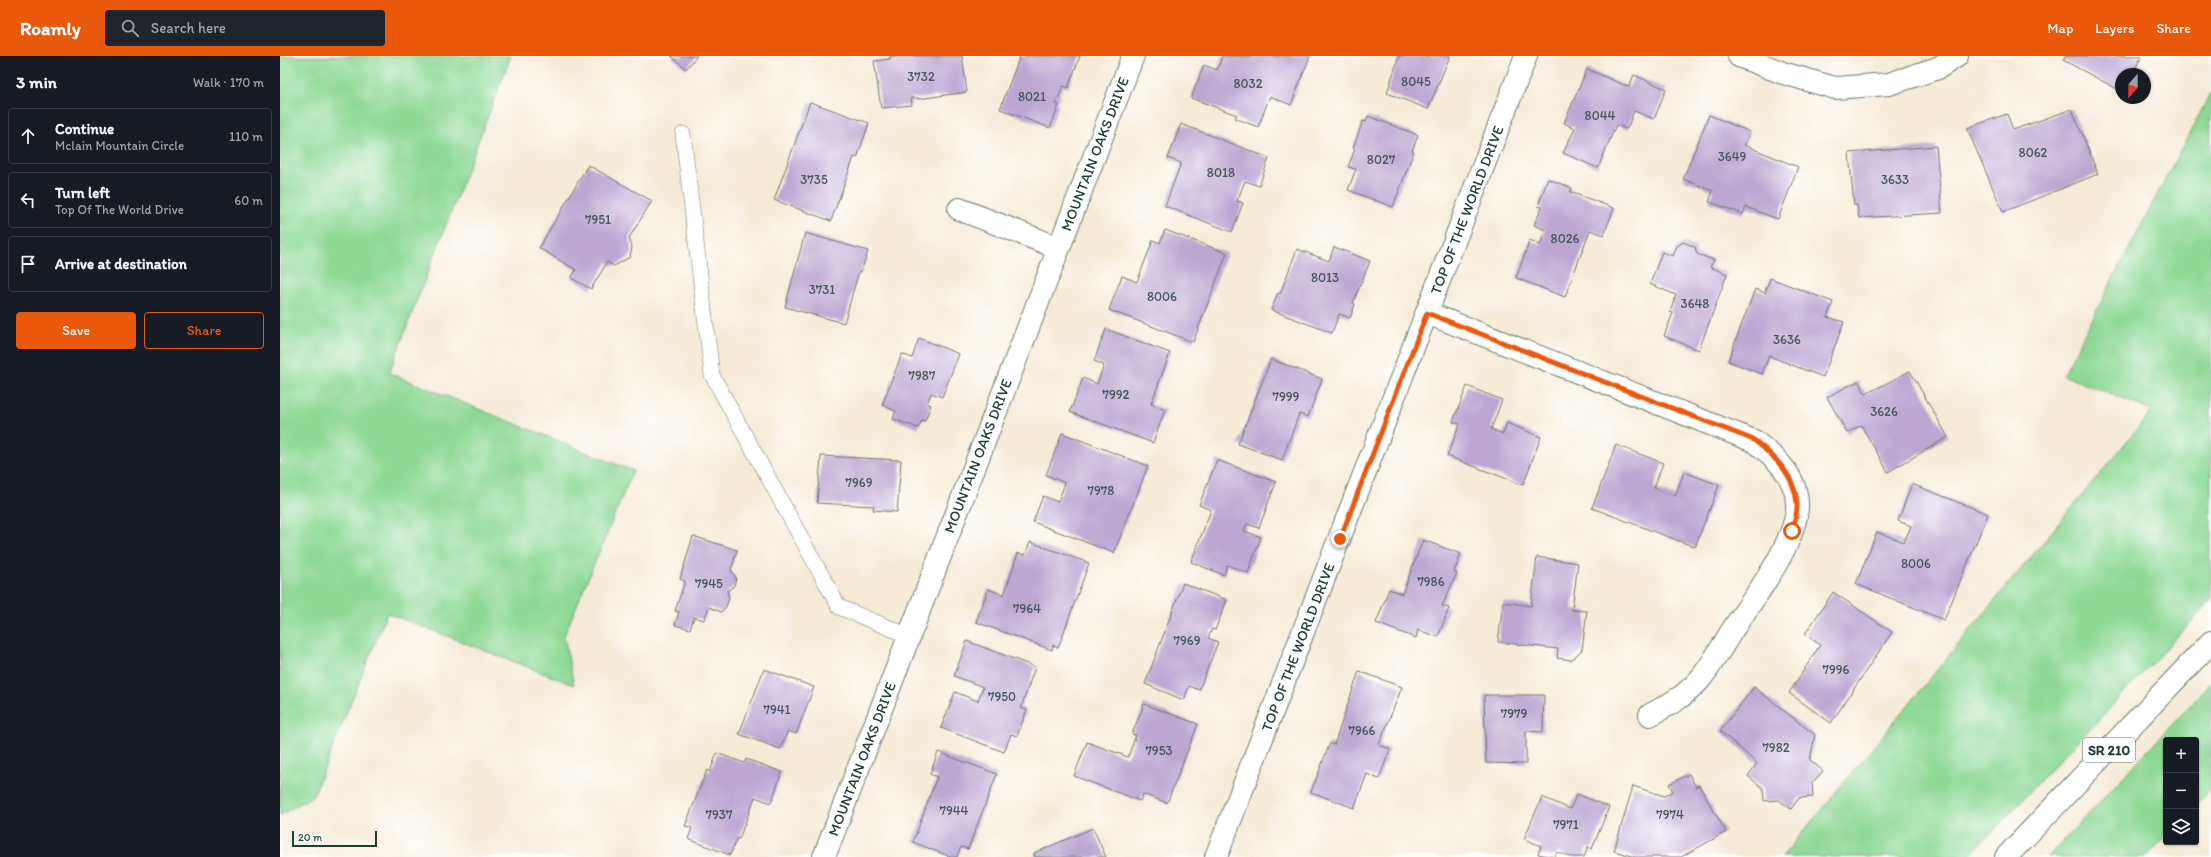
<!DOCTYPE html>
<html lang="en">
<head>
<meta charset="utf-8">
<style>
	:root { --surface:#171b24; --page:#20242c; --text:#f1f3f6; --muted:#9ea1a6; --line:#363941; --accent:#ea580c }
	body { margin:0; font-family:Itim,sans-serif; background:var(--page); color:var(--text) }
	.controls { position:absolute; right:12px; bottom:12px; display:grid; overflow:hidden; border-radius:4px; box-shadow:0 1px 3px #0004 }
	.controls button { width:36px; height:36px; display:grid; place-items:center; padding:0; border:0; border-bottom:1px solid var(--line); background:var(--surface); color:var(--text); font:20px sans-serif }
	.compass { position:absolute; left:1835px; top:12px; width:36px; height:36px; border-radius:50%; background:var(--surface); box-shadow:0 1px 3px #0004; rotate:201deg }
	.scale { position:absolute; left:12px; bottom:10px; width:85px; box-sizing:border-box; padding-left:4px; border:2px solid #1f3d34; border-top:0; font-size:11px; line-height:14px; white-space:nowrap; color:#1f3d34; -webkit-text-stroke:3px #fff; paint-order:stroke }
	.stop { position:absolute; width:12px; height:12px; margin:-9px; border:3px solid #ea580c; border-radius:50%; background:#fff }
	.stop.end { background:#ea580c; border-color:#fff; box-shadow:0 1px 4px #0008 }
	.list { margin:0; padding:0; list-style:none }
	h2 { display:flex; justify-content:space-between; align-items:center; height:52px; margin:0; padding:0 16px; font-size:17px }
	h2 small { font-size:13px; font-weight:400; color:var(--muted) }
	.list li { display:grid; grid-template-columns:26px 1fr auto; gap:12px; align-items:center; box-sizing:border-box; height:56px; margin:0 8px 8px; padding:0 8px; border:1px solid var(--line); border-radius:4px }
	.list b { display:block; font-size:15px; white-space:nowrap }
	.list p { margin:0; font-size:13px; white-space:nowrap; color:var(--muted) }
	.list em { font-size:13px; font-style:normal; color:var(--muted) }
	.actions { display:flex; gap:8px; padding:12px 16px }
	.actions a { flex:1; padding:9px 0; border:1px solid var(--accent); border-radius:4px; text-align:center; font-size:14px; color:var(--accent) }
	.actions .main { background:var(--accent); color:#fff }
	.icon { flex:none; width:22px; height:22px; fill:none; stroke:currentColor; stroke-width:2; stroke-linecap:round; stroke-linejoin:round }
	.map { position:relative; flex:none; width:1931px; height:801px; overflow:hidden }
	header { display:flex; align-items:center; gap:24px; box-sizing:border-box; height:56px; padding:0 20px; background:var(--accent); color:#fff }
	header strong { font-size:19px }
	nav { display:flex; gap:22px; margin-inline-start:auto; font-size:14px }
	.search { width:280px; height:36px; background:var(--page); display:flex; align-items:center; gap:10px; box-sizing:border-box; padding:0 14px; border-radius:4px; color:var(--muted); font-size:15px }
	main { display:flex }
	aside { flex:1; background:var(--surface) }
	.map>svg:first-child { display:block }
</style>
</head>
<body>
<header>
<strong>Roamly</strong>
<div class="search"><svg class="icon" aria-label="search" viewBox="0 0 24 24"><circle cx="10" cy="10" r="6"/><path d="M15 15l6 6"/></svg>Search here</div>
<nav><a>Map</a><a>Layers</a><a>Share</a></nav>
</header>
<main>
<aside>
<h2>3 min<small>Walk · 170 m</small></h2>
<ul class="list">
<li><svg class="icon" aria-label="ahead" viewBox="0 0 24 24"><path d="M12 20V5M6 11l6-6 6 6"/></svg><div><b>Continue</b><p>Mclain Mountain Circle</p></div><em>110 m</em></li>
<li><svg class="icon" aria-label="left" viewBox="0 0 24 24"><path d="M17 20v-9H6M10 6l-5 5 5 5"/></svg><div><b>Turn left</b><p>Top Of The World Drive</p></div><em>60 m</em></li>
<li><svg class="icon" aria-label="arrive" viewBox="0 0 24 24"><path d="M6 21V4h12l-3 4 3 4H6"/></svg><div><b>Arrive at destination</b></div></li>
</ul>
<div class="actions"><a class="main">Save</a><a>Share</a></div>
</aside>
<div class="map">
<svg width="1931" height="801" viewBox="0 0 1931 801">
	<rect width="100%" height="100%" fill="#fff"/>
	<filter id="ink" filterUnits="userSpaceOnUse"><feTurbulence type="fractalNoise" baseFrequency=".025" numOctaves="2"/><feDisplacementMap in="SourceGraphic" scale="8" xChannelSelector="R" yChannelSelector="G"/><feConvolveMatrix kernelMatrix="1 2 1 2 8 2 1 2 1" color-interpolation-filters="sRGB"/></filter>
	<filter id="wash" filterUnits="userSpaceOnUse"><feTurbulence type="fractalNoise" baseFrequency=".012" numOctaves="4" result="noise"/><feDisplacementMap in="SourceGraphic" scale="16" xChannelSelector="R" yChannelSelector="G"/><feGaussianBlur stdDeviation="0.9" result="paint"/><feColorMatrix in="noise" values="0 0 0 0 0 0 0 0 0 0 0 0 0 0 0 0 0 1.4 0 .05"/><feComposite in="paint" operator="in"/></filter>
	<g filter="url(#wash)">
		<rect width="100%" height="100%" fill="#f6ebd7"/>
		<path fill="#8ed995" stroke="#568b64" d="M0 0H231L109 317 353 415 284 580 294 629 107 557 33 740 0 759Z
			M1931 36V545L1688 801H1502L1872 355 1783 319Z
			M1931 627V733L1916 748V684H1886V780L1866 801H1768Z"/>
		<g id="blocks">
			<path fill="#bca7d3" d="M391 0H417L406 13Z
				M610 0H682L687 36 638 43V42H631L632 49 601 52 594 5 610 3Z
				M740 0H800L788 32 783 30 776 48 779 49 770 72 720 53Z
				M942 0H1030L1011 49 990 40 978 71 955 62 957 59 911 42 924 9 937 14Z
				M1119 0H1170L1148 53 1107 37Z
				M1785 0H1862L1852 18H1841V35L1783 4Z
				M1307 13 1349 31 1354 19 1386 33 1374 63 1354 55 1347 73 1336 69 1318 112 1283 97 1295 72 1284 67Z
				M530 46 589 67 577 102 574 101 551 165 494 144Z
				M1792 53 1818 118 1723 156 1687 72 1727 58 1733 74Z
				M1429 59 1470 76 1464 89 1518 111 1498 163 1466 151 1463 158 1429 146 1433 135 1403 123Z
				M1088 60 1138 79 1132 95H1134L1113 151 1068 134 1076 113 1068 111 1075 93 1073 92 1083 65 1086 66Z
				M901 68 989 102 979 130 965 125 957 145 963 147 952 176 885 150 901 107 888 102Z
				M1656 90 1662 157 1579 162 1577 149H1574L1569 97Z
				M308 109 372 145 349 182 352 191 350 201 334 210 327 206 311 233 291 222 296 214 259 192Z
				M1268 123 1292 132 1290 136 1334 152 1324 179 1310 174 1285 241 1236 222 1250 184 1260 189 1265 174 1254 169 1262 151 1258 150Z
				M885 174 947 197 913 286 829 254 842 220 857 226 873 184 880 187Z
				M525 177 588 195 581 216 579 215 564 267 505 251Z
				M1403 186 1415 191 1417 198 1434 204 1430 211 1447 218 1419 294 1384 280 1393 257 1390 256 1396 239 1370 228 1382 196 1393 200 1397 190Z
				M1054 191 1090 205 1073 247 1075 248 1070 262 1059 258 1052 277 991 254 998 237 1000 238 1017 193 1049 205Z
				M1490 222 1553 246 1547 261 1564 266 1543 321 1489 300 1482 318 1448 305 1475 233 1485 237Z
				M826 273 890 297 871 348 885 354 873 387 790 356 803 322 817 328 824 309 814 305Z
				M639 282 679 298 662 341 651 337 647 348 651 349 645 365 642 364 638 372 613 363 616 355 602 349 622 298 632 302Z
				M991 303 1042 323 1028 361 1019 358 1002 404 958 388Z
				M1630 315 1668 381 1608 416 1581 369 1567 377 1547 341 1578 325 1586 338Z
				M1187 330 1222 344 1211 373 1223 378 1227 367 1261 381 1243 429 1167 400 1180 368 1173 366Z
				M782 377 868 410 834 497 753 466 763 440 778 446 785 427 766 419Z
				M1336 389 1383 407 1374 432 1395 440 1404 416 1439 429 1415 491 1312 452Z
				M541 400 621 404 617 456 593 454 594 450 537 447Z
				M937 404 996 426 979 472 967 468 964 475 981 481 968 517 947 509 944 519 911 506 931 454 919 449Z
				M1632 428 1708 458 1664 564 1576 528 1597 476 1624 486 1631 470 1618 465Z
				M413 480 457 494 451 514 456 522 454 530 447 535 449 542 446 551 441 556 429 551 424 564 414 561 410 573 395 569 399 556 395 555 405 525 400 523Z
				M1143 484 1181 498 1174 516 1177 517 1162 550 1169 552 1158 581 1138 574 1136 582 1096 567 1109 533 1122 538Z
				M750 486 809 507 778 592 773 589 772 594 696 566 708 533 724 539 738 497 745 499Z
				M1257 501 1298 507 1292 554 1307 555 1302 594 1291 604 1277 602 1278 593 1218 586 1223 546 1251 550Z
				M903 527 947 544 935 574 932 573 928 582 938 586 919 634 909 630 904 644 865 628Z
				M1553 536 1612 576 1551 667 1509 637 1540 589 1525 578Z
				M687 585 755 611 741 652 747 654 737 680 731 678 724 696 661 672 675 636 698 645 703 631 674 620Z
				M484 613 534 631 516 678 508 675 500 693 459 678Z
				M1079 615 1122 631 1099 689 1110 693 1099 723 1087 718 1074 752 1031 736 1050 687 1054 689Z
				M1474 631 1535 679 1530 704 1543 715 1532 727 1533 741 1519 742 1511 753 1499 744 1484 745 1483 732 1468 720 1477 707 1440 675Z
				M1204 639H1264L1263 676 1246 675V708L1206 707Z
				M864 648 918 668 887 747 863 738 860 745 794 720 807 686 848 701 856 679 852 678Z
				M658 696 717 718 688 793 681 791 677 801H671L633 786 657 721 650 718Z
				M437 697 464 707 466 703 502 716 491 747 475 741 459 783 457 782 450 799 408 783 412 772 405 770 427 714 430 716Z
				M1409 718 1416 731 1419 729 1446 776 1401 801H1355L1334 795 1353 730 1384 740 1393 735 1389 728Z
				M1297 738 1329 751 1312 793 1308 791 1304 801H1291L1277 796 1274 801 1258 798 1261 790 1244 783 1262 741 1290 753Z
				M813 772 826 801H755L754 797Z"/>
		</g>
	</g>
	<g filter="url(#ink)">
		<use href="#blocks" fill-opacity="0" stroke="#6a7a6d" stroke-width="1"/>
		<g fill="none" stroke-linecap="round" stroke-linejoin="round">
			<g stroke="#6a7a6d" stroke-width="16">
				<path id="service" d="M403 78 432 319 559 551 629 580"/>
			</g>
			<g stroke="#6a7a6d" stroke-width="24">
				<path id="minor" d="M1459 0 1503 17 1555 32 1609 28 1658 12 1677 0
					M679 153 779 192
					M1147 257 1474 385C1494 400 1516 419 1517 447 1519 484 1473 543 1453 573 1443 589 1433 607 1421 622 1407 639 1389 649 1370 659
					M544 801 853 0
					M936 801 1246 0"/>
			</g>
			<g stroke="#6a7a6d" stroke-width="24">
				<path id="primary" d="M1726 801 1931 586"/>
			</g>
			<use href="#service" stroke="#fff" stroke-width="15"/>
			<use href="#minor" stroke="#fff" stroke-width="22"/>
			<use href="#primary" stroke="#fff" stroke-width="22"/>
		</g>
	</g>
	<g fill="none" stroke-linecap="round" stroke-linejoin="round" filter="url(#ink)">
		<path stroke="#ea580c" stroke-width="5" d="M1060 483 1147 257 1474 384C1494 400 1515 419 1517 447 1518 456 1514 466 1512 475"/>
	</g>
	<g text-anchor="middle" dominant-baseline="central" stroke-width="3" stroke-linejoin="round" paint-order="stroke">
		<g font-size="13" fill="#46585c">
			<text x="641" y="20">3732</text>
			<text x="1136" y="25">8045</text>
			<text x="968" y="27">8032</text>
			<text x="752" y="40">8021</text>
			<text x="1320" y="59">8044</text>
			<text x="1753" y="96">8062</text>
			<text x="1452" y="100">3649</text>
			<text x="1101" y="103">8027</text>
			<text x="941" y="116">8018</text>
			<text x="534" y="123">3735</text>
			<text x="1615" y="123">3633</text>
			<text x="318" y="163">7951</text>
			<text x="1285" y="182">8026</text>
			<text x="1045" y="221">8013</text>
			<text x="542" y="233">3731</text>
			<text x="882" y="240">8006</text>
			<text x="1415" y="247">3648</text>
			<text x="1507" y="283">3636</text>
			<text x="642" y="319">7987</text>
			<text x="836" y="338">7992</text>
			<text x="1006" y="340">7999</text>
			<text x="1604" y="355">3626</text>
			<text x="579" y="426">7969</text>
			<text x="821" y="434">7978</text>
			<text x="1636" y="507">8006</text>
			<text x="1151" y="525">7986</text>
			<text x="429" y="527">7945</text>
			<text x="747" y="552">7964</text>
			<text x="907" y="584">7969</text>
			<text x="1556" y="613">7996</text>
			<text x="722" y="640">7950</text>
			<text x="497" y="653">7941</text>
			<text x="1234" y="657">7979</text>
			<text x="1082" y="674">7966</text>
			<text x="1496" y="691">7982</text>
			<text x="879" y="694">7953</text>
			<text x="674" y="754">7944</text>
			<text x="439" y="758">7937</text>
			<text x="1390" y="758">7974</text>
			<text x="1286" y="768">7971</text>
		</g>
		<rect fill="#fff" stroke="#627771" stroke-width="1" x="1803" y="682" width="52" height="24" rx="3"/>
		<g font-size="14" font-weight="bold" fill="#1f3d34">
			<text x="1829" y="694">SR 210</text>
		</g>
		<g font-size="15" fill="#1f3d34" stroke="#fff">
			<text transform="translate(815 98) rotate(-69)">MOUNTAIN OAKS DRIVE</text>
			<text transform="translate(1187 154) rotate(-69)">TOP OF THE WORLD DRIVE</text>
			<text transform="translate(698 400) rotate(-69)">MOUNTAIN OAKS DRIVE</text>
			<text transform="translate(1018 591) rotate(-69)">TOP OF THE WORLD DRIVE</text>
			<text transform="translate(582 703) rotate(-69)">MOUNTAIN OAKS DRIVE</text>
		</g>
	</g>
</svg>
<div class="controls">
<button>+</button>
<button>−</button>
<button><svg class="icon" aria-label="layers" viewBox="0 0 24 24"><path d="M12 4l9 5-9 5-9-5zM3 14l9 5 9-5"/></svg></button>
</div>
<svg class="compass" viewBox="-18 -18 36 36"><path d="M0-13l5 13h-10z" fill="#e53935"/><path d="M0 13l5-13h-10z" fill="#9ea1a6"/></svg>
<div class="scale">20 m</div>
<div class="stop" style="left:1512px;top:475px"></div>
<div class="stop end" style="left:1060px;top:483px"></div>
</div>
</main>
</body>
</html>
